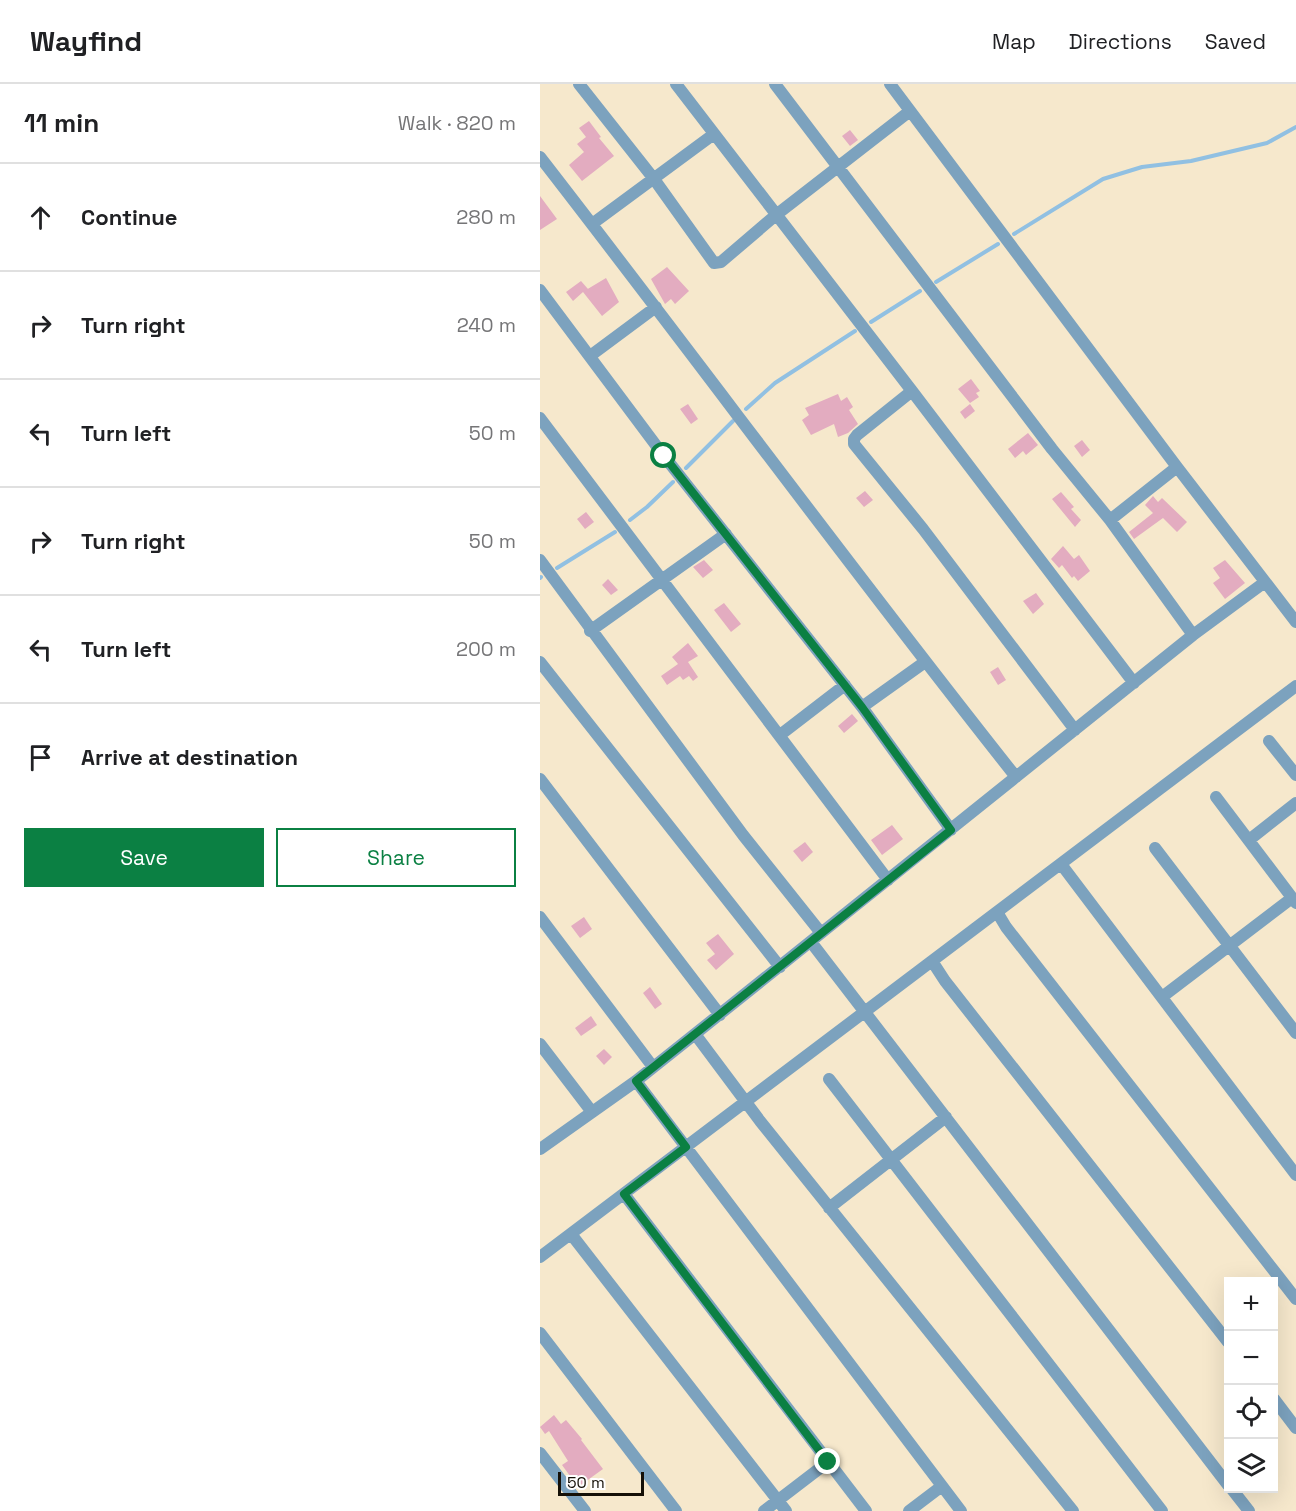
<!DOCTYPE html>
<html lang="en">
<head>
<meta charset="utf-8">
<style>
	:root { --surface:#fff; --page:#f2f2f2; --text:#202124; --muted:#757577; --line:#e0e0e0; --accent:#0b8043 }
	body { margin:0; font-family:"Space Grotesk",sans-serif; background:var(--page); color:var(--text) }
	.controls { position:absolute; right:18px; bottom:18px; display:grid; overflow:hidden; border-radius:0px; box-shadow:0 6px 24px #0002 }
	.controls button { width:54px; height:54px; display:grid; place-items:center; padding:0; border:0; border-bottom:2px solid var(--line); background:var(--surface); color:var(--text); font:30px sans-serif }
	.scale { position:absolute; left:18px; bottom:15px; width:86px; box-sizing:border-box; padding-left:6px; border:3px solid #151007; border-top:0; font-size:16px; line-height:21px; white-space:nowrap; color:#151007; -webkit-text-stroke:4px #fff; paint-order:stroke }
	.stop { position:absolute; width:18px; height:18px; margin:-14px; border:4px solid #0b8043; border-radius:50%; background:#fff }
	.stop.end { background:#0b8043; border-color:#fff; box-shadow:0 2px 6px #0008 }
	.list { margin:0; padding:0; list-style:none }
	h2 { display:flex; justify-content:space-between; align-items:center; height:78px; margin:0; padding:0 24px; font-size:26px }
	h2 small { font-size:20px; font-weight:400; color:var(--muted) }
	.list li { display:grid; grid-template-columns:39px 1fr auto; gap:18px; align-items:center; box-sizing:border-box; height:108px; padding:0 24px; border-top:2px solid var(--line) }
	.list b { display:block; font-size:22px; white-space:nowrap }
	.list em { font-size:20px; font-style:normal; color:var(--muted) }
	.actions { display:flex; gap:12px; padding:18px 24px }
	.actions a { flex:1; padding:14px 0; border:2px solid var(--accent); border-radius:0px; text-align:center; font-size:21px; color:var(--accent) }
	.actions .main { background:var(--accent); color:#fff }
	.icon { flex:none; width:33px; height:33px; fill:none; stroke:currentColor; stroke-width:2; stroke-linecap:round; stroke-linejoin:round }
	.map { position:relative; flex:none; width:756px; height:1427px; overflow:hidden }
	header { display:flex; align-items:center; gap:36px; box-sizing:border-box; height:84px; padding:0 30px; background:var(--surface); border-bottom:2px solid var(--line) }
	header strong { font-size:28px }
	nav { display:flex; gap:33px; margin-inline-start:auto; font-size:21px }
	main { display:flex }
	aside { flex:1; background:var(--surface) }
	.map>svg:first-child { display:block }
</style>
</head>
<body>
<header>
<strong>Wayfind</strong>
<nav><a>Map</a><a>Directions</a><a>Saved</a></nav>
</header>
<main>
<aside>
<h2>11 min<small>Walk · 820 m</small></h2>
<ul class="list">
<li><svg class="icon" aria-label="ahead" viewBox="0 0 24 24"><path d="M12 20V5M6 11l6-6 6 6"/></svg><div><b>Continue</b></div><em>280 m</em></li>
<li><svg class="icon" aria-label="right" viewBox="0 0 24 24"><path d="M7 20v-9h11M14 6l5 5-5 5"/></svg><div><b>Turn right</b></div><em>240 m</em></li>
<li><svg class="icon" aria-label="left" viewBox="0 0 24 24"><path d="M17 20v-9H6M10 6l-5 5 5 5"/></svg><div><b>Turn left</b></div><em>50 m</em></li>
<li><svg class="icon" aria-label="right" viewBox="0 0 24 24"><path d="M7 20v-9h11M14 6l5 5-5 5"/></svg><div><b>Turn right</b></div><em>50 m</em></li>
<li><svg class="icon" aria-label="left" viewBox="0 0 24 24"><path d="M17 20v-9H6M10 6l-5 5 5 5"/></svg><div><b>Turn left</b></div><em>200 m</em></li>
<li><svg class="icon" aria-label="arrive" viewBox="0 0 24 24"><path d="M6 21V4h12l-3 4 3 4H6"/></svg><div><b>Arrive at destination</b></div></li>
</ul>
<div class="actions"><a class="main">Save</a><a>Share</a></div>
</aside>
<div class="map">
<svg width="756" height="1427" viewBox="0 0 756 1427">
	<rect width="100%" height="100%" fill="#f6e8cc"/>
	<g fill="none" stroke-linecap="round" stroke-linejoin="round">
		<path stroke="#91c0e2" stroke-width="4" d="M474 150 563 95 602 83 651 77 727 59 756 43
			M396 198 458 160
			M331 238 380 207
			M206 325 235 299 315 247
			M146 384 193 337
			M90 436 107 423 133 398
			M17 484 75 448
			M0 494 1 493"/>
	</g>
	<path fill="#e3acc0" d="M49 37 61 53 59 54 74 72 42 97 29 81 44 68 37 60 46 53 39 44Z
		M310 46 318 56 310 62 302 52Z
		M0 112 17 135 0 146Z
		M127 183 149 207 135 220 131 215 125 220 111 195Z
		M66 194 79 218 62 232 43 208 33 217 26 208 41 197 48 205 46 206Z
		M431 295 440 307 436 309 439 313 430 319 418 305Z
		M298 310 301 317 307 313 313 323 309 326 318 340 308 349 298 353 294 340 271 351 262 336 269 331 265 324Z
		M148 320 158 335 151 340 140 325Z
		M430 320 435 327 425 335 420 328Z
		M488 349 498 361 486 371 483 367 475 374 468 365Z
		M542 356 550 366 542 373 534 362Z
		M325 407 333 416 324 423 316 414Z
		M521 408 534 423 531 425 541 436 535 443 512 415Z
		M613 412 618 418 622 414 647 438 637 448 623 434 594 455 589 448 613 429 605 421Z
		M46 428 54 438 45 445 37 435Z
		M523 462 534 475 539 471 550 487 538 497 534 492 532 494 522 481 519 484 511 475Z
		M164 476 173 486 163 494 153 483Z
		M685 476 705 499 685 515 673 499 680 494 673 484Z
		M68 495 78 506 71 511 62 501Z
		M496 509 504 520 493 530 483 517Z
		M184 519 201 540 191 548 174 526Z
		M148 559 158 572 148 578 158 593 153 597 149 592 143 596 140 592 127 601 121 592 138 580 132 573Z
		M458 583 466 596 458 601 450 588Z
		M312 630 318 637 304 649 298 642Z
		M352 741 363 755 342 771 331 756Z
		M265 758 273 768 262 778 253 767Z
		M44 833 52 845 40 854 31 842Z
		M178 850 194 870 176 886 167 876 175 870 166 859Z
		M110 903 122 920 115 925 103 909Z
		M51 932 57 941 41 952 35 944Z
		M64 965 72 973 64 981 56 972Z
		M14 1331 21 1340 26 1336 42 1355 41 1356 63 1385 38 1403 22 1381 28 1377 9 1347 5 1350 0 1343Z"/>
	<g fill="none" stroke-linecap="round" stroke-linejoin="round">
		<path stroke="#7ca2be" stroke-width="12" d="M39 0 114 95 174 179 181 178 236 131 370 27
			M136 0 372 307 594 599
			M235 0 512 365 570 436 653 551
			M350 0 637 383 756 538
			M0 73C160 279 314 489 476 693
			M52 140 174 50
			M0 206 124 372 322 623 411 746
			M50 272 116 223
			M372 307 317 351 314 355V360L383 445 535 646
			M0 334 348 796
			M570 436 637 383
			M0 476 203 751 281 849
			M50 547 186 450
			M0 578 240 883
			M322 623 385 578
			M240 651 305 601
			M729 657 756 691
			M0 695 180 931
			M676 713 756 819
			M709 756 756 719
			M615 764 756 949
			M521 780 756 1091
			M457 828 466 843 756 1215
			M0 833 113 983
			M271 858 688 1401
			M392 877 405 897 688 1258
			M622 913 752 814
			M155 950 220 1037 533 1427
			M0 960 52 1028
			M289 995 622 1427
			M96 997 421 1427
			M0 1065 96 997 155 950 653 551 725 498
			M84 1110 326 1427
			M289 1124 406 1033
			M31 1150 246 1427
			M0 1173 756 602
			M0 1249 136 1427
			M734 1315 756 1344
			M0 1369 45 1427
			M691 1404 709 1427
			M224 1427 288 1378
			M369 1427 402 1402"/>
	</g>
	<g fill="none" stroke-linecap="round" stroke-linejoin="round">
		<path stroke="#0b8043" stroke-width="8" d="M124 372 322 623 411 746 96 997 146 1063 84 1110 288 1378"/>
	</g>
</svg>
<div class="controls">
<button>+</button>
<button>−</button>
<button><svg class="icon" aria-label="locate" viewBox="0 0 24 24"><circle cx="12" cy="12" r="6"/><path d="M12 2v4M12 18v4M2 12h4M18 12h4"/></svg></button>
<button><svg class="icon" aria-label="layers" viewBox="0 0 24 24"><path d="M12 4l9 5-9 5-9-5zM3 14l9 5 9-5"/></svg></button>
</div>
<div class="scale">50 m</div>
<div class="stop" style="left:124px;top:372px"></div>
<div class="stop end" style="left:288px;top:1378px"></div>
</div>
</main>
</body>
</html>
